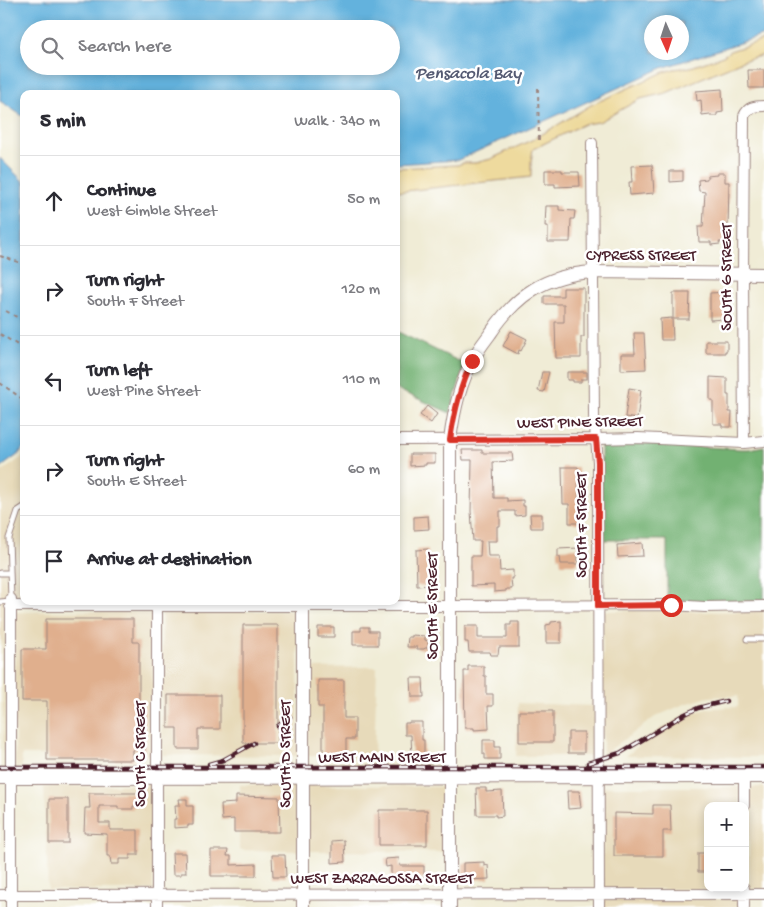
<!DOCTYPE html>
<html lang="en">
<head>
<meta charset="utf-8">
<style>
	:root { --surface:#fff; --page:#f7f7f7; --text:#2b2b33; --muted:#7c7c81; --line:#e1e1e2 }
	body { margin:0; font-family:"Gochi Hand",sans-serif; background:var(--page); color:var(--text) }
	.controls { position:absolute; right:15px; bottom:15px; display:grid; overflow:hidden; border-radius:10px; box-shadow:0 2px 8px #0003 }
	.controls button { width:45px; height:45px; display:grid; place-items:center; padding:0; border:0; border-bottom:1px solid var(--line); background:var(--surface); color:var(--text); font:25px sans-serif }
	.compass { position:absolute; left:644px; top:15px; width:45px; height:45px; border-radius:50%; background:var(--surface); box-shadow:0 2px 8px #0003; rotate:177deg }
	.stop { position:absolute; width:15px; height:15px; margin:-11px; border:4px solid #d93025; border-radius:50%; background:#fff }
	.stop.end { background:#d93025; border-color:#fff; box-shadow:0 1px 5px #0008 }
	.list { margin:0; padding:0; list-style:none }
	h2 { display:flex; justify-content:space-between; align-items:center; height:65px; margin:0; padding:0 20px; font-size:21px }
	h2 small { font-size:16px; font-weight:400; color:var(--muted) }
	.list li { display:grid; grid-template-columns:32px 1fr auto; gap:15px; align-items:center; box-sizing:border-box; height:90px; padding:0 20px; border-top:1px solid var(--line) }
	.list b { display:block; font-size:19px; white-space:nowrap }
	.list p { margin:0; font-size:16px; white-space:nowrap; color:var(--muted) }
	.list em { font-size:16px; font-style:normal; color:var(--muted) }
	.icon { flex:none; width:28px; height:28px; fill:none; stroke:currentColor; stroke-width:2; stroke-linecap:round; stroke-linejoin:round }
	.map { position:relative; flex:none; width:764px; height:907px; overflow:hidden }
	.search { position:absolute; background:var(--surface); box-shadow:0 2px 8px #0003; left:20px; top:20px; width:380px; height:55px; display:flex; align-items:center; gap:12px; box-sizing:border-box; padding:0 18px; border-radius:28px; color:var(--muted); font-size:19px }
	.panel { position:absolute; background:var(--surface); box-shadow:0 2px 8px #0003; left:20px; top:90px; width:380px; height:515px; border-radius:10px }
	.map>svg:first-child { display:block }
</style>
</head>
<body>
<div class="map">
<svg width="764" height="907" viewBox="0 0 764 907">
	<rect width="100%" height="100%" fill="#fff"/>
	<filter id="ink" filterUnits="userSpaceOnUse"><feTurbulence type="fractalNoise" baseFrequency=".02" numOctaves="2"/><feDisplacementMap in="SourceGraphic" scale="10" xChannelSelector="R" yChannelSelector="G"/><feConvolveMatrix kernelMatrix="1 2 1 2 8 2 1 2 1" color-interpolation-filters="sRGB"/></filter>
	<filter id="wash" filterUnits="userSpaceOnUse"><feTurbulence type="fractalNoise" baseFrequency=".0096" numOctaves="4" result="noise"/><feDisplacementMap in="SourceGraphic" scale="20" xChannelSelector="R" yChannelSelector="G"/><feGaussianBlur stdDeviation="1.12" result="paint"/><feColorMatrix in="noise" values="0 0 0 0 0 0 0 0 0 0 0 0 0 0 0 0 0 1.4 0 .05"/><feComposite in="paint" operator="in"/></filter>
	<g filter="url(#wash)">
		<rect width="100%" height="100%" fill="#f0ecd6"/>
		<path fill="#e7daba" d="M24 454V601H15V594H6V768L4 767 2 640 0 641V473L21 458Z
			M671 610 705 612 764 611V757L626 756 660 729 685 716 710 708 738 707V696L708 697 682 705 655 717 603 755V611Z
			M153 611V755H22V767L15 768V612Z
			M162 611H298V756L162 755Z
			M377 667 374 756H308V668Z
			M518 703 594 706V756H516Z
			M153 784V890H48L44 787Z
			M240 785H298V851L239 850Z
			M307 785 446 787V852L307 851Z
			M603 787H739L740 806H708V888L740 889H603Z
			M749 787H764V889H749Z
			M740 899V907H603V900Z"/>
		<path fill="#72b172" stroke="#5e684e" d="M396 331 465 364 450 413 396 389Z
			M638 443 740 449H749L764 446V601L705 602 667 599V540H602L601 444Z"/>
		<path fill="#eeda9e" stroke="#9c7c64" d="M764 40V55L745 60 666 93 640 99 599 122 584 124 533 149 531 162V177L396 192V168L458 165 463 163H475L491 159 512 149 534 139 591 105 664 72 674 69 691 67 723 56 730 51Z"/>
		<path fill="#63b2dd" stroke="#566884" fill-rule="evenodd" d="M0 0H764V35L662 68 458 160 396 164V94H24V117L0 101ZM682 22V52H652V22ZM29 29H391V66H29Z
			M0 158 24 182V446L19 454 0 468Z"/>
		<g id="blocks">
			<path fill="#e0af8d" d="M748 70H764V88H749Z
				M722 89 723 112 717 113V116H710V114L702 115 701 100 697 101 696 91Z
				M652 165 654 193 630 195 629 182H632L631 166Z
				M545 170H562V172H579L580 186 555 187V184H545Z
				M670 171H683V181L670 182Z
				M717 173H725V182H729L728 230H730V242H719L720 244 711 245V242H699L698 227H703L705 192 699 191 698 180 707 179V176L717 175Z
				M546 206H559V210L575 211 574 219H571L570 242H548V226H545Z
				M563 288H584V337H581V358H556L555 322H564V304H544V296H563Z
				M728 292V307H725V319L710 320V293Z
				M673 293H690L689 319H673Z
				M672 318 673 340H661L660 319Z
				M511 331 527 339 521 351 519 350 518 354 503 346Z
				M634 333H644L646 369 621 370V354H635Z
				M706 341H727V351H725V353H706Z
				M542 372H549L544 392 538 391Z
				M567 372H587V379H581V382H573V380H567Z
				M710 377 727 378V395H729V412H732L731 427H722V424H713V400H710Z
				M629 388 641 390 637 419 625 417Z
				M427 406 437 414 431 423 420 415Z
				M462 450H482V453H512L513 461 493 462 494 498H507V501L523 500V506H525V515L515 516V511H500V526H497V541H487L488 556H499L500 571 513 570V578H511L512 589H506V591L494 592V585L471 586V556H480L481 541H473L471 511 472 460H463Z
				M410 454H435V463H426V465L410 466Z
				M562 467H578L579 515H581V523H569V504H563Z
				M530 514H542V528H531Z
				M428 516 429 529 414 530V517Z
				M642 543 643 556 618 557 617 545Z
				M578 548V564H561L560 557H558V549Z
				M428 549 429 585 417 586 416 550Z
				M46 619H133V642H139V707H145V750H133V760H47V701H22V649H46Z
				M561 621V643H546V625L551 624V622Z
				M511 622H519V647H499L498 655H491L490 652H469L468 642H465V626H478V638H507V625H511Z
				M243 625H278V743H243Z
				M318 627H334V637H318Z
				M361 627H369V631H378V645H353V631H361Z
				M412 635 425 636V640L428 641V648H425L424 649H417V647H407L408 637H412Z
				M468 666H484V676H486V694H493V706H488L489 729 474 730V728H465L464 671H468Z
				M411 678H423L424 697H412Z
				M318 680H344V718H355V739H346V756L323 757V707H318Z
				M168 695H220V729H198V749H177V728H168Z
				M519 711H553V742H519Z
				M409 722H422V740H424V758H412L411 735H405V723H409Z
				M568 732H584V753H568Z
				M483 740H495V747H500V759H485V754H483Z
				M476 788H486V792L502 791 503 816 496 817V815H477Z
				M567 791H579L581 808 568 809Z
				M89 793H139V806H133V809H118V806H99V823H110V830H138V855H130V859H119V864H111L110 856H107V834L84 833 85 808H90Z
				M236 796 279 797 280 832H234V819L222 820 221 804 236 803Z
				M49 799H68V843H49Z
				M179 799H187V806H193V825H188V827L174 828V819H176L175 805H180Z
				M653 805H670L671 831H663V856H614V813L653 814Z
				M379 810H427V845H379Z
				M344 840 345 862 332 863V841Z
				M211 850H228L227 856H231V865L256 864V876H211Z
				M172 853H185L186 873H181V875H173Z
				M698 853H708V872H698Z
				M272 855H285L286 877H273Z
				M399 858 400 866H424V878H412V877H391V866L386 867 385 859Z
				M484 862V866L488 865 489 879 463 880V863Z"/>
		</g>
	</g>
	<g filter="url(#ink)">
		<use href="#blocks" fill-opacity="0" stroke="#9d8680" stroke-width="1"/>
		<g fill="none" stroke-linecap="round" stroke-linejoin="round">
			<g stroke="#9d8680" stroke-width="7">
				<path id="service" d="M0 573H10
					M11 599 9 538 18 511 24 507
					M0 602 11 601
					M747 639H764"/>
			</g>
			<g stroke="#9d8680" stroke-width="12">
				<path id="minor" d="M592 143 594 416 598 462 599 907
					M396 440 596 439 638 438 744 443 764 441
					M744 443 743 274 744 116C748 107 754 106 764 106
					M11 599V907
					M10 606H450L671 605 705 607 764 606
					M744 776V806
					M744 888V907
					M0 895 764 894
					M157 907V601"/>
			</g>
			<g stroke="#9d8680" stroke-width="14">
				<path id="tertiary" d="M303 601V907
					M450 907V440C454 410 460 382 475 356 479 348 485 341 490 334 516 295 545 275 593 272L764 274"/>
			</g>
			<g stroke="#9d8680" stroke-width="16">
				<path id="secondary" d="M0 777 764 776"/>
			</g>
			<path stroke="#9d8680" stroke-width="2" stroke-dasharray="4 4" stroke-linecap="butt" d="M538 88 539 143
				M0 256 24 264
				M6 311 24 321
				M0 334 24 349
				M0 383 24 400"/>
			<use href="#service" stroke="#fff" stroke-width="5"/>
			<use href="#minor" stroke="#fff" stroke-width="10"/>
			<use href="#tertiary" stroke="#fff" stroke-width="12"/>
			<use href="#secondary" stroke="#fff" stroke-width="14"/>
			<g stroke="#4a1f2b" stroke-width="4.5">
				<path id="rail" d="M278 726 290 717
					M588 763 620 753 642 740 683 715 698 708 726 701
					M209 764 223 760 254 743
					M0 767H764"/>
			</g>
			<use href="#rail" stroke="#fff" stroke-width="2.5" stroke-dasharray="8" stroke-linecap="butt"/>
		</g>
	</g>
	<g fill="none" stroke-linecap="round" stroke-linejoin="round" filter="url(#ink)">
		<path stroke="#d93025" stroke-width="6" d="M472 361C460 387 454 412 450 440L596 439 598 462V606L671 605"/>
	</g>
	<g text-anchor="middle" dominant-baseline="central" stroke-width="5" stroke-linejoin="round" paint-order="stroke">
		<g font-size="16" fill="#4a1f2b" stroke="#fff">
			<text x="641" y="257">CYPRESS STREET</text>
			<text transform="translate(728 277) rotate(-90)">SOUTH G STREET</text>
			<text transform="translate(580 424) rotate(-1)">WEST PINE STREET</text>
			<text transform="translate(583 525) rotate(-90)">SOUTH F STREET</text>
			<text transform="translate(434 606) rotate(-90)">SOUTH E STREET</text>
			<text transform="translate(142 754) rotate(-90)">SOUTH C STREET</text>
			<text transform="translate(287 754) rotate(-90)">SOUTH D STREET</text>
			<text x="382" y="759">WEST MAIN STREET</text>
			<text x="382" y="880">WEST ZARRAGOSSA STREET</text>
		</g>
		<g font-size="18" font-style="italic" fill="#545a72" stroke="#fff">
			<text x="468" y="74">Pensacola Bay</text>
		</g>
	</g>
</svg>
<div class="controls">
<button>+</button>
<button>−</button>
</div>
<svg class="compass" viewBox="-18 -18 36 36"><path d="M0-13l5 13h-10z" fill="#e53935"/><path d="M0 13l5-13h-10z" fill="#7c7c81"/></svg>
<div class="stop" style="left:671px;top:605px"></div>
<div class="stop end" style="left:472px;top:361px"></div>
<div class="search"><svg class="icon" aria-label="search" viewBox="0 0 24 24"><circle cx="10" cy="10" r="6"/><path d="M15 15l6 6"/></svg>Search here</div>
<section class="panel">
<h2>5 min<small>Walk · 340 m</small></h2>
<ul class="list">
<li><svg class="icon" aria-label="ahead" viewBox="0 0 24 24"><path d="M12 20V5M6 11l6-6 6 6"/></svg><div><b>Continue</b><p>West Gimble Street</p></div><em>50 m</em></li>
<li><svg class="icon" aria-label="right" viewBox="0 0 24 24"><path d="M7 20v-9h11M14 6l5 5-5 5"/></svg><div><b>Turn right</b><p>South F Street</p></div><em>120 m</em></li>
<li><svg class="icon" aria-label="left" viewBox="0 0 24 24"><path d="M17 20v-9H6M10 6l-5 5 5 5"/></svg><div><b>Turn left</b><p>West Pine Street</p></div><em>110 m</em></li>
<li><svg class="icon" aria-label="right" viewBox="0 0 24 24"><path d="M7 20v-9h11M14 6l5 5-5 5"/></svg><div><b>Turn right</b><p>South E Street</p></div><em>60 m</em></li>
<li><svg class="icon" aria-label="arrive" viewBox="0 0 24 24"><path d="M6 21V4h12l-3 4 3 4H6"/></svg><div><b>Arrive at destination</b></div></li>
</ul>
</section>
</div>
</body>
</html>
